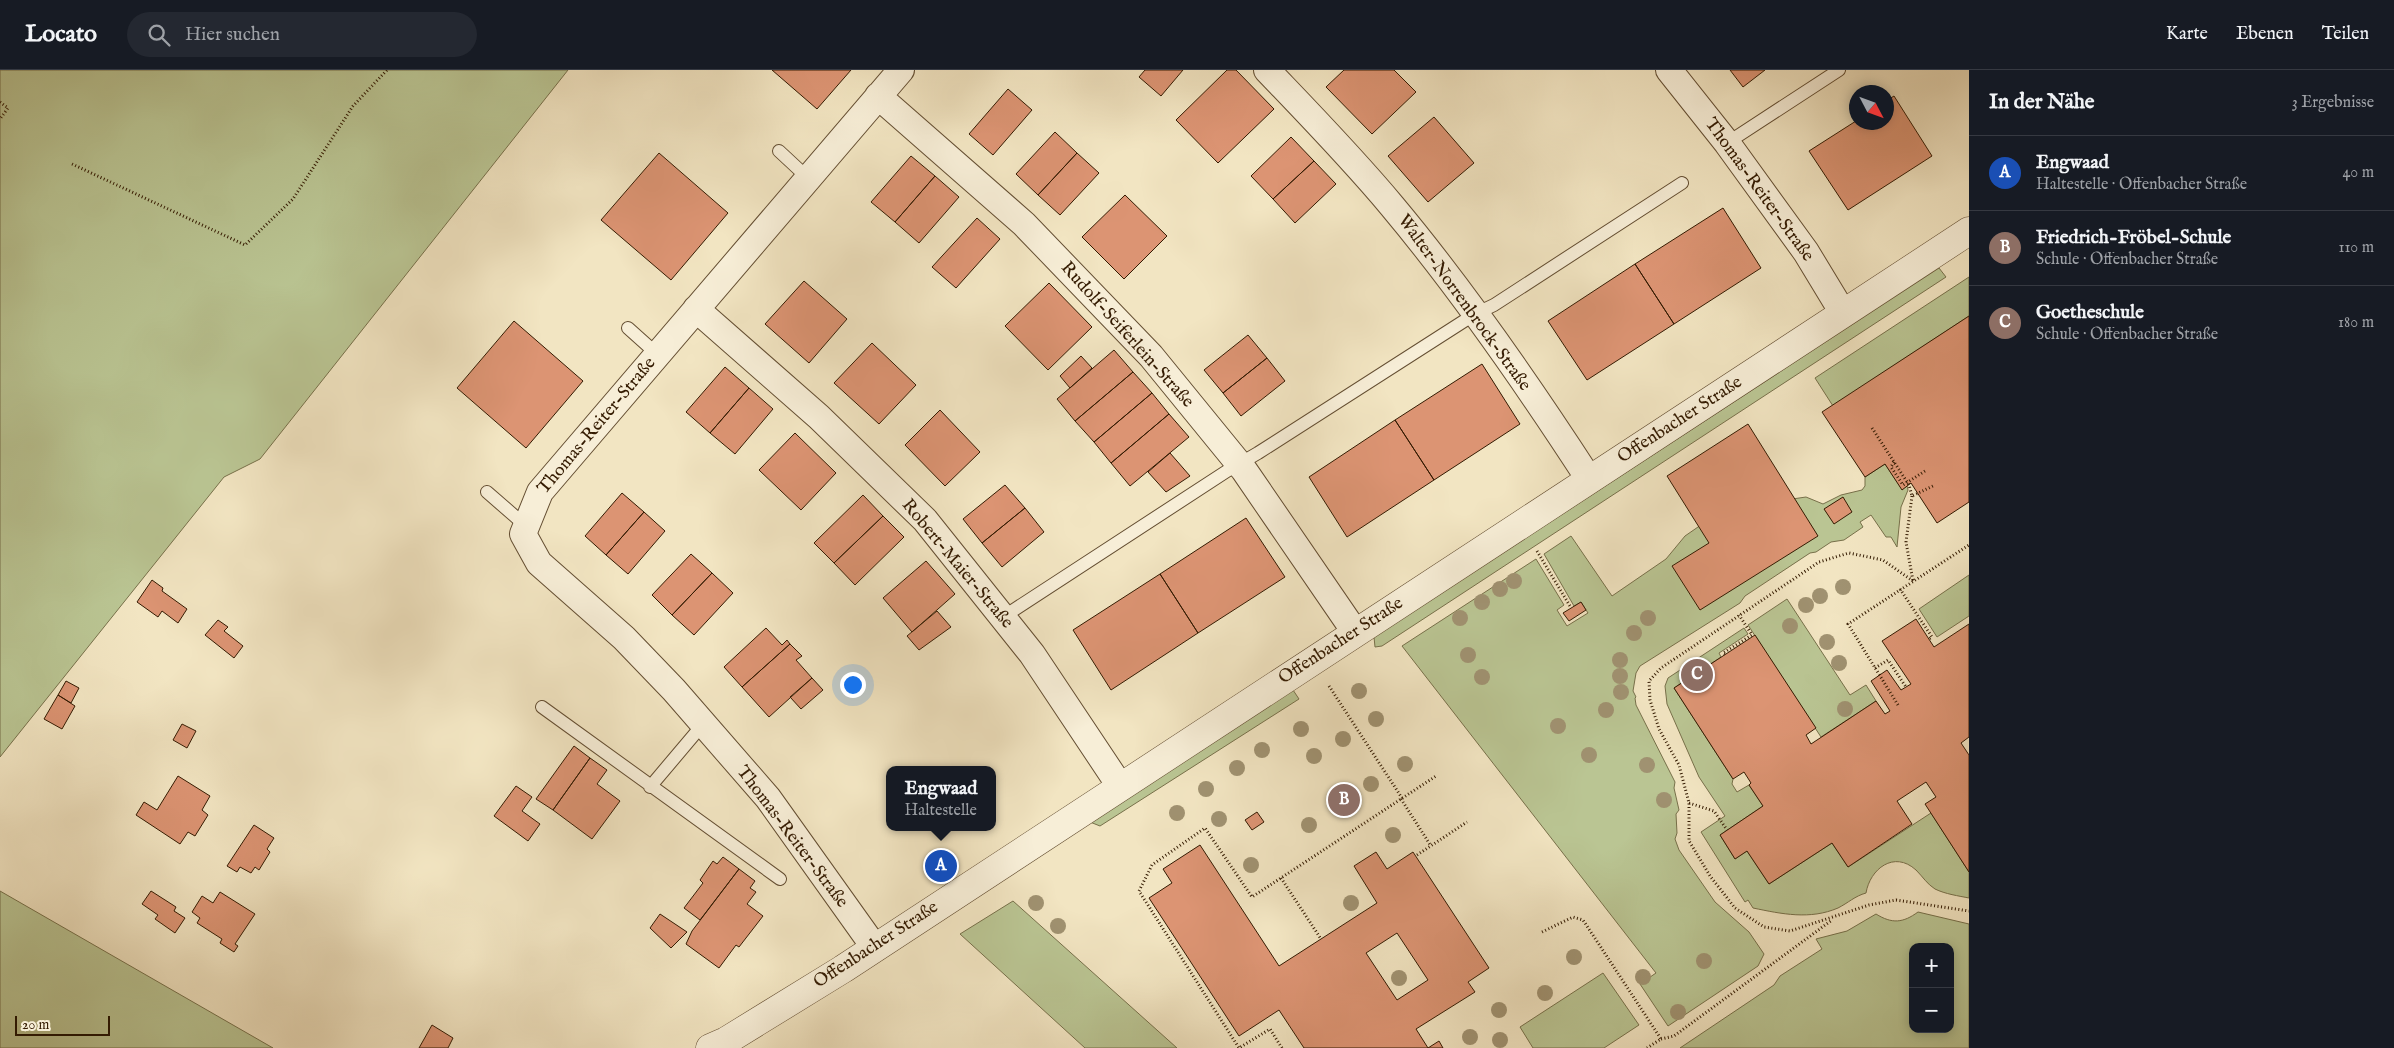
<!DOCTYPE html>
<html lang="de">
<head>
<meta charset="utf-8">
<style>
	:root { --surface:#171b24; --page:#242831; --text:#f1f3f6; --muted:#9ea1a6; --line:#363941; --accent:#1a73e8 }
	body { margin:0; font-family:"IM FELL English",serif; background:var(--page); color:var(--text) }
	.controls { position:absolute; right:15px; bottom:15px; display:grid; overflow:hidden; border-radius:10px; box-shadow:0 2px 12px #0003 }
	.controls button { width:45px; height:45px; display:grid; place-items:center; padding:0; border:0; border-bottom:1px solid var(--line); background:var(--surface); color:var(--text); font:25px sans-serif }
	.compass { position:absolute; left:1849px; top:15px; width:45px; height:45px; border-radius:50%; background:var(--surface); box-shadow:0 2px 12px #0003; rotate:131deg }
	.scale { position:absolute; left:15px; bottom:12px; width:95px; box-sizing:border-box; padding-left:5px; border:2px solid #341b02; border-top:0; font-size:14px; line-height:18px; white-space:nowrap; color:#341b02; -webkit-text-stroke:4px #f7eed7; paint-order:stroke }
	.you { position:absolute; left:852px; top:614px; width:18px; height:18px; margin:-12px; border:4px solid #fff; border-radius:50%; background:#1a73e8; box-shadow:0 0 0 8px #1a73e833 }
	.badge { display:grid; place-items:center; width:32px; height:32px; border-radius:50%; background:var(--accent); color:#fff; font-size:16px; font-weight:700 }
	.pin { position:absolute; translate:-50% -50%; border:2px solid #fff; box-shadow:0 1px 5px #0006 }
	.popup { position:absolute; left:886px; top:696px; width:110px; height:65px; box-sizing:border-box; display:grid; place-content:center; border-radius:10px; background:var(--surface); filter:drop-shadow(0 1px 4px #0005); font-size:16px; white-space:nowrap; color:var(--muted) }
	.popup b { font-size:19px; color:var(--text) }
	.popup::after { content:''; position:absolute; left:50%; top:100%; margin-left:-10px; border:10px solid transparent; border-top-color:var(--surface) }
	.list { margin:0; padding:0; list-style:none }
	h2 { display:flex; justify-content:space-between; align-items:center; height:65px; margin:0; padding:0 20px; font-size:21px }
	h2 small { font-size:16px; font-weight:400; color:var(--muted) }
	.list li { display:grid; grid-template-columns:32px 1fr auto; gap:15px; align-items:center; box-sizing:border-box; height:75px; padding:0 20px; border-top:1px solid var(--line) }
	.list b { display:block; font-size:19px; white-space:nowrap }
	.list p { margin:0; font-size:16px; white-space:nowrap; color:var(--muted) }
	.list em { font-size:16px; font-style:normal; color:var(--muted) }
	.icon { flex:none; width:28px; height:28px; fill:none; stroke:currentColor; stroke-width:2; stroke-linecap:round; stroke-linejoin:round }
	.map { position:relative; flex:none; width:1969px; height:978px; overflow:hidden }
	header { display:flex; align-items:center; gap:30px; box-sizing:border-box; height:70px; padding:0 25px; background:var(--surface); border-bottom:1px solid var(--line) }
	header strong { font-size:24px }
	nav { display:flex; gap:28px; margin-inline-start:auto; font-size:18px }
	.search { width:350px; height:45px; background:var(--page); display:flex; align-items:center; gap:12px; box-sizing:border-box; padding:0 18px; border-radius:28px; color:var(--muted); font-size:19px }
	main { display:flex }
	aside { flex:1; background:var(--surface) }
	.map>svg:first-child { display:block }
</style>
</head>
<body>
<header>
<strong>Locato</strong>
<div class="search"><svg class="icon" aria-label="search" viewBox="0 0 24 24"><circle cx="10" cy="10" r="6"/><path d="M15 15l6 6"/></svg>Hier suchen</div>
<nav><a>Karte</a><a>Ebenen</a><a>Teilen</a></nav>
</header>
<main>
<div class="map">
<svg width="1969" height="978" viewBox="0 0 1969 978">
	<rect width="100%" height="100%" fill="#f2e5c2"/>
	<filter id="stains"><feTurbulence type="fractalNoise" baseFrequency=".004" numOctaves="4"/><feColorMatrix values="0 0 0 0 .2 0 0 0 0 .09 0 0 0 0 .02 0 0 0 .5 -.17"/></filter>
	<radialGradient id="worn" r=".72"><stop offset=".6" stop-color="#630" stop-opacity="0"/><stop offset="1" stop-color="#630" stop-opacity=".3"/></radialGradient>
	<path fill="#bac593" stroke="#77704a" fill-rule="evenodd" d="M0 0H568L260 389 224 407 0 687Z
		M1939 198 1946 207 1382 576 1375 577 1374 567Z
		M1969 207V246L1833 336 1815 308Z
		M1885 394 1902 419 1907 416 1908 420 1901 437 1897 477 1891 467H1886L1871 445 1860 452 1863 457 1844 470 1831 472 1816 482 1810 483 1745 526 1740 533 1640 596 1636 603 1633 621 1636 627 1635 628 1636 635 1675 712 1674 718 1679 740 1676 744 1677 763 1675 769 1679 780 1715 832 1749 862 1764 884 1758 896 1668 956 1640 914 1656 903 1402 576 1536 489 1564 535 1557 540 1567 556 1588 543 1581 532 1574 536 1544 484 1571 466 1612 526 1666 489 1685 466 1724 439 1806 427 1823 434 1841 425 1862 420 1865 416V407Z
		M1969 505V546L1937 567 1919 539Z
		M1787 529 1850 625 1866 615 1876 631 1821 667 1748 555Z
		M1744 558 1748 564 1719 583 1721 587 1674 618 1733 709 1732 714 1737 722 1749 715 1763 736 1720 765 1735 789 1747 781 1769 814 1832 773 1848 797 1931 743 1969 802V828C1959 826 1945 824 1935 819 1927 814 1923 807 1916 800 1894 780 1870 799 1866 823 1855 826 1848 833 1838 838 1810 850 1782 844 1753 838L1748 830 1745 832 1701 762 1725 746 1699 707 1667 634 1665 616 1668 608Z
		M1293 620 1299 629 1100 756 1090 752Z
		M0 821 273 978H0Z
		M1013 831 1177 978H1085L960 864Z
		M1918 842 1969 854V978H1680L1774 915 1780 906 1822 879 1816 869 1847 861 1876 844C1892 854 1903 853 1918 842ZM1913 877H1950V959H1913Z
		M1603 903 1639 955 1604 978H1533L1520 957Z"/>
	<path fill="#dc9473" stroke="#341b02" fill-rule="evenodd" d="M772 0H851L817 39Z
		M1145 0H1183L1161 26 1139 7Z
		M1227 0H1236L1274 39 1218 93 1176 50Z
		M1344 0H1394L1416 22 1372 64 1326 17Z
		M1730 0H1765L1743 17Z
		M1008 19 1032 40 993 85 969 64Z
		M1894 26 1932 86 1848 140 1809 81 1856 51V52H1886V31Z
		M1434 47 1474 93 1428 132 1388 86Z
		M1055 62 1077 83 1038 125 1016 104Z
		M1291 67 1314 91 1273 129 1251 106Z
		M659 83 728 143 671 210 601 150Z
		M1077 83 1099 103 1060 145 1038 125Z
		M911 86 935 106 895 152 871 132Z
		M1314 91 1336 114 1295 153 1273 129Z
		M935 106 959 127 919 173 895 152Z
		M1125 125 1167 166 1124 209 1082 167Z
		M1723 138 1761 198 1674 254 1635 194Z
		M977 148 1000 169 956 218 932 197Z
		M1635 194 1674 254 1587 310 1548 251Z
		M804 211 847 249 809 293 765 254Z
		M1049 213 1092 257 1048 300 1005 256Z
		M1969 246V432L1937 453 1911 413 1902 420 1885 394 1865 407 1822 342Z
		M514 251 583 311 526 378 457 318Z
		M1248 265 1267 288 1223 323 1204 300Z
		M872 273 916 315 879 354 834 313Z
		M1114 280 1133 302 1075 351 1057 329Z
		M1081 286 1092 298 1070 318 1060 306Z
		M1267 288 1285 311 1241 346 1223 323Z
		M1482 294 1520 354 1434 410 1395 350Z
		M725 297 749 318 710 363 686 342Z
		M1133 302 1152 323 1094 372 1075 351Z
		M749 318 773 339 735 384 710 363Z
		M1152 323 1169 344 1111 393 1094 372Z
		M940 340 980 382 945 416 905 375Z
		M1169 344 1189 367 1130 416 1111 393Z
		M1395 350 1434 410 1347 467 1309 407Z
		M1748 354 1818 466 1700 540 1672 496 1709 473 1667 406Z
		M795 363 836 403 801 440 759 400Z
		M1170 383 1190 406 1166 422 1148 402Z
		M1005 415 1025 438 982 473 963 449Z
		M622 423 644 442 606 485 585 466Z
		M863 425 883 446 834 493 814 473Z
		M1843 427 1852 442 1834 454 1824 439Z
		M1025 438 1044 462 1002 497 982 473Z
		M644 442 665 461 628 504 606 485Z
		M883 446 904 467 855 515 834 493Z
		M1246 448 1285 507 1198 563 1160 504Z
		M691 484 712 503 672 545 652 525Z
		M926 491 955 524 912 562 883 528Z
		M712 503 733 523 694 565 672 545Z
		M1160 504 1198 563 1111 620 1073 560Z
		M152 510 163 518 162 521 187 539 178 553 162 541 158 547 137 532Z
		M1581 532 1586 540 1569 551 1563 543Z
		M937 541 951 557 919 580 907 566Z
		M1916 549 1934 577 1969 554V667L1961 673 1969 685V802L1925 734 1936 727 1926 712 1897 731 1912 754 1848 797 1832 773 1769 814 1747 781 1735 789 1720 765 1763 736 1749 715 1751 713 1744 702 1733 709 1674 618 1755 565 1816 658 1806 665 1811 674 1876 631 1885 644 1890 641 1871 611 1887 600 1901 620 1911 614 1882 571Z
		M218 550 228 557 224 561 243 576 234 588 205 565Z
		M766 558 782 575 787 570 790 574 742 617 724 597Z
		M790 574 802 586 796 590 812 608 769 647 742 617Z
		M812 608 823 620 801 639 790 627Z
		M66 611 79 618 71 633 58 625Z
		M58 625 75 636 62 659 44 649Z
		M182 654 196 661 187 678 173 670Z
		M574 676 590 688 553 740 536 729Z
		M590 688 607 700 597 714 620 731 592 769 553 740Z
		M178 706 210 726 202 740 208 745 195 766 188 762 180 774 136 745 144 732 157 740Z
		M516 716 532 727 522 741 540 754 528 771 494 746Z
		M1257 742 1264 752 1252 760 1245 750Z
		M254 755 274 768 267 779 270 782 259 800 255 797 251 803 240 797 237 802 227 796Z
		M1200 775 1279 896 1377 833 1354 796 1376 782 1387 799 1413 782 1489 898 1468 912 1475 922 1416 959 1428 978H1304L1279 940 1239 966 1149 828 1172 813 1163 799ZM1397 863 1428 910 1397 930 1366 883Z
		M723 787 739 799 700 850 684 838 703 813 700 810 713 791 717 794Z
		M739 799 755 811 750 818 756 822 747 834 763 846 739 877 736 875 719 898 686 874 692 861Z
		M151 821 176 837 174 841 185 848 175 863 155 849 158 845 142 834Z
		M220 822 255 844 235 874 238 876 234 882 220 873 222 869 197 853 200 848 192 842 202 826 213 833Z
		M660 844 687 862 671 878 650 858Z
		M432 955 453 968 448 978H419Z
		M1439 971 1443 978H1428Z"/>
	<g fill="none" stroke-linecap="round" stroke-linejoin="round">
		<g stroke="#644e32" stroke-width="14">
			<path id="service" d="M1727 73 1839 0
				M779 81 808 108
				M628 258 657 284
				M487 422 526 456
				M1003 547 1227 401 1258 383 1475 244 1494 235 1682 113
				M542 637 780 809
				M650 717 704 653"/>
		</g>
		<g stroke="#644e32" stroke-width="28">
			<path id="minor" d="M1267 0C1309 44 1353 89 1392 136 1464 222 1528 315 1589 409
				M1669 0 1727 73 1806 182 1843 243
				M878 26 1024 154 1151 286 1244 400 1355 562
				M696 239 819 347 925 450 1032 584 1120 716
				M875 878 768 728 674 620 624 568 539 493 523 464 540 422 901 0"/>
		</g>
		<g stroke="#644e32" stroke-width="29">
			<path id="tertiary" d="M710 978 726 971 843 899 1969 161"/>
		</g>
		<path stroke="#341b02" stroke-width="3" stroke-dasharray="1 2.5" stroke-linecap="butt" d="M0 32 8 38 0 49
			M72 94 245 175 293 129 353 36 387 0
			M1872 358 1909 415 1912 426 1935 415
			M1894 392 1891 397 1903 415 1925 401
			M1912 426 1906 472 1913 511
			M1537 481 1570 536
			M1913 511 1883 490 1849 483 1819 492 1661 598 1649 611 1650 630 1659 659 1679 695 1689 733V771L1710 806 1735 838 1764 857 1790 861 1869 835 1896 830 1969 841
			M1900 519 1932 567 1929 569
			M1725 584 1723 583 1752 565 1739 545
			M1875 598 1888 590 1906 617
			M1329 616 1402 728
			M1898 635 1848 554 1969 475
			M1401 729 1431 776
			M1689 733 1714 741 1727 760
			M1417 785 1467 752
			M1281 808 1321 869
			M1542 862 1573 847 1583 850 1661 969 1647 978
			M1661 969 1674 966 1832 850
			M1282 978 1270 959 1239 978 1139 821 1152 795 1205 758 1252 827 1436 706"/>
		<use href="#service" stroke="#f7eed7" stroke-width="12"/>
		<use href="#minor" stroke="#f7eed7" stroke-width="26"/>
		<use href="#tertiary" stroke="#f7eed7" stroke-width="28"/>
	</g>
	<g fill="#a09271">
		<circle cx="1514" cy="511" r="8"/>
		<circle cx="1843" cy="517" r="8"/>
		<circle cx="1500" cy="519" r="8"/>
		<circle cx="1820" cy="526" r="8"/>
		<circle cx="1482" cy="532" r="8"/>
		<circle cx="1806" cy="535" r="8"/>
		<circle cx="1460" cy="548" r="8"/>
		<circle cx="1648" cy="548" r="8"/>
		<circle cx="1790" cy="556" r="8"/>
		<circle cx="1634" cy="563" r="8"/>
		<circle cx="1827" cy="572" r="8"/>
		<circle cx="1468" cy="585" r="8"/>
		<circle cx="1620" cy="590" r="8"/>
		<circle cx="1839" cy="593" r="8"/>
		<circle cx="1620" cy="606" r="8"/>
		<circle cx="1482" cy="607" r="8"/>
		<circle cx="1359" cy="621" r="8"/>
		<circle cx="1621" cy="622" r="8"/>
		<circle cx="1845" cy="639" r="8"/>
		<circle cx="1606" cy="640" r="8"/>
		<circle cx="1376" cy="649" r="8"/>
		<circle cx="1558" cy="656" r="8"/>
		<circle cx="1301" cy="659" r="8"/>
		<circle cx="1343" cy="669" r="8"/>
		<circle cx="1262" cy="680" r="8"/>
		<circle cx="1589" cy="685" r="8"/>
		<circle cx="1314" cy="686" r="8"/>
		<circle cx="1405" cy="694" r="8"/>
		<circle cx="1647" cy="695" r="8"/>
		<circle cx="1237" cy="698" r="8"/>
		<circle cx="1371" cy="714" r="8"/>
		<circle cx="1206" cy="719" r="8"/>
		<circle cx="1664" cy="730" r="8"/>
		<circle cx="1346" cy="734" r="8"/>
		<circle cx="1177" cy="743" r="8"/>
		<circle cx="1219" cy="749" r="8"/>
		<circle cx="1309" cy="755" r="8"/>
		<circle cx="1393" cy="765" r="8"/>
		<circle cx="1251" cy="795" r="8"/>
		<circle cx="1036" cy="833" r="8"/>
		<circle cx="1351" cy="833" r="8"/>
		<circle cx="1058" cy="856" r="8"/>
		<circle cx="1574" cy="887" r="8"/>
		<circle cx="1704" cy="891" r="8"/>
		<circle cx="1643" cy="907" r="8"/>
		<circle cx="1399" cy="908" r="8"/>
		<circle cx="1545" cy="923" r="8"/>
		<circle cx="1499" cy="940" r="8"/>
		<circle cx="1678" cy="942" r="8"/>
		<circle cx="1470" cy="967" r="8"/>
		<circle cx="1500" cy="970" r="8"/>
	</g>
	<g text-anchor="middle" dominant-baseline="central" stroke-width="5" stroke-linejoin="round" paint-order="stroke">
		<g font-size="18" fill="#341b02" stroke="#f7eed7">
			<text transform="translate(1759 120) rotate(54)">Thomas-Reiter-Straße</text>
			<text transform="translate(1464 233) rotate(54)">Walter-Norrenbrock-Straße</text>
			<text transform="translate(1127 265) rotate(48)">Rudolf-Seiferlein-Straße</text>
			<text transform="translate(1680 350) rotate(-33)">Offenbacher Straße</text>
			<text transform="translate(597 356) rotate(-50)">Thomas-Reiter-Straße</text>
			<text transform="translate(957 494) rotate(50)">Robert-Maier-Straße</text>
			<text transform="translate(1341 571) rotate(-33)">Offenbacher Straße</text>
			<text transform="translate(792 767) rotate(53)">Thomas-Reiter-Straße</text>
			<text transform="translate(876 875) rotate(-33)">Offenbacher Straße</text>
		</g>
	</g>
	<rect width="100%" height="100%" filter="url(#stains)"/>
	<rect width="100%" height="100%" fill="url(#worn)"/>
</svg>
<div class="controls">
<button>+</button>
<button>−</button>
</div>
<svg class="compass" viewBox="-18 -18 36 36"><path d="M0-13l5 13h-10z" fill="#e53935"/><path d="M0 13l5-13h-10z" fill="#9ea1a6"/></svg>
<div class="scale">20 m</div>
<div class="you"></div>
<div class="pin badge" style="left:941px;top:796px;background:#1a4fb4">A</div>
<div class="popup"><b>Engwaad</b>Haltestelle</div>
<div class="pin badge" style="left:1344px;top:730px;background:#8d6e63">B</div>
<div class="pin badge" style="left:1697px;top:605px;background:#8d6e63">C</div>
</div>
<aside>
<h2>In der Nähe<small>3 Ergebnisse</small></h2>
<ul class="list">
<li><span class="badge" style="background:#1a4fb4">A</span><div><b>Engwaad</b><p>Haltestelle · Offenbacher Straße</p></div><em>40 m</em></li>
<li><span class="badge" style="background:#8d6e63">B</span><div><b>Friedrich-Fröbel-Schule</b><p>Schule · Offenbacher Straße</p></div><em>110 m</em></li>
<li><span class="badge" style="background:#8d6e63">C</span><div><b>Goetheschule</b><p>Schule · Offenbacher Straße</p></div><em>180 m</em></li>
</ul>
</aside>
</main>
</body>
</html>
